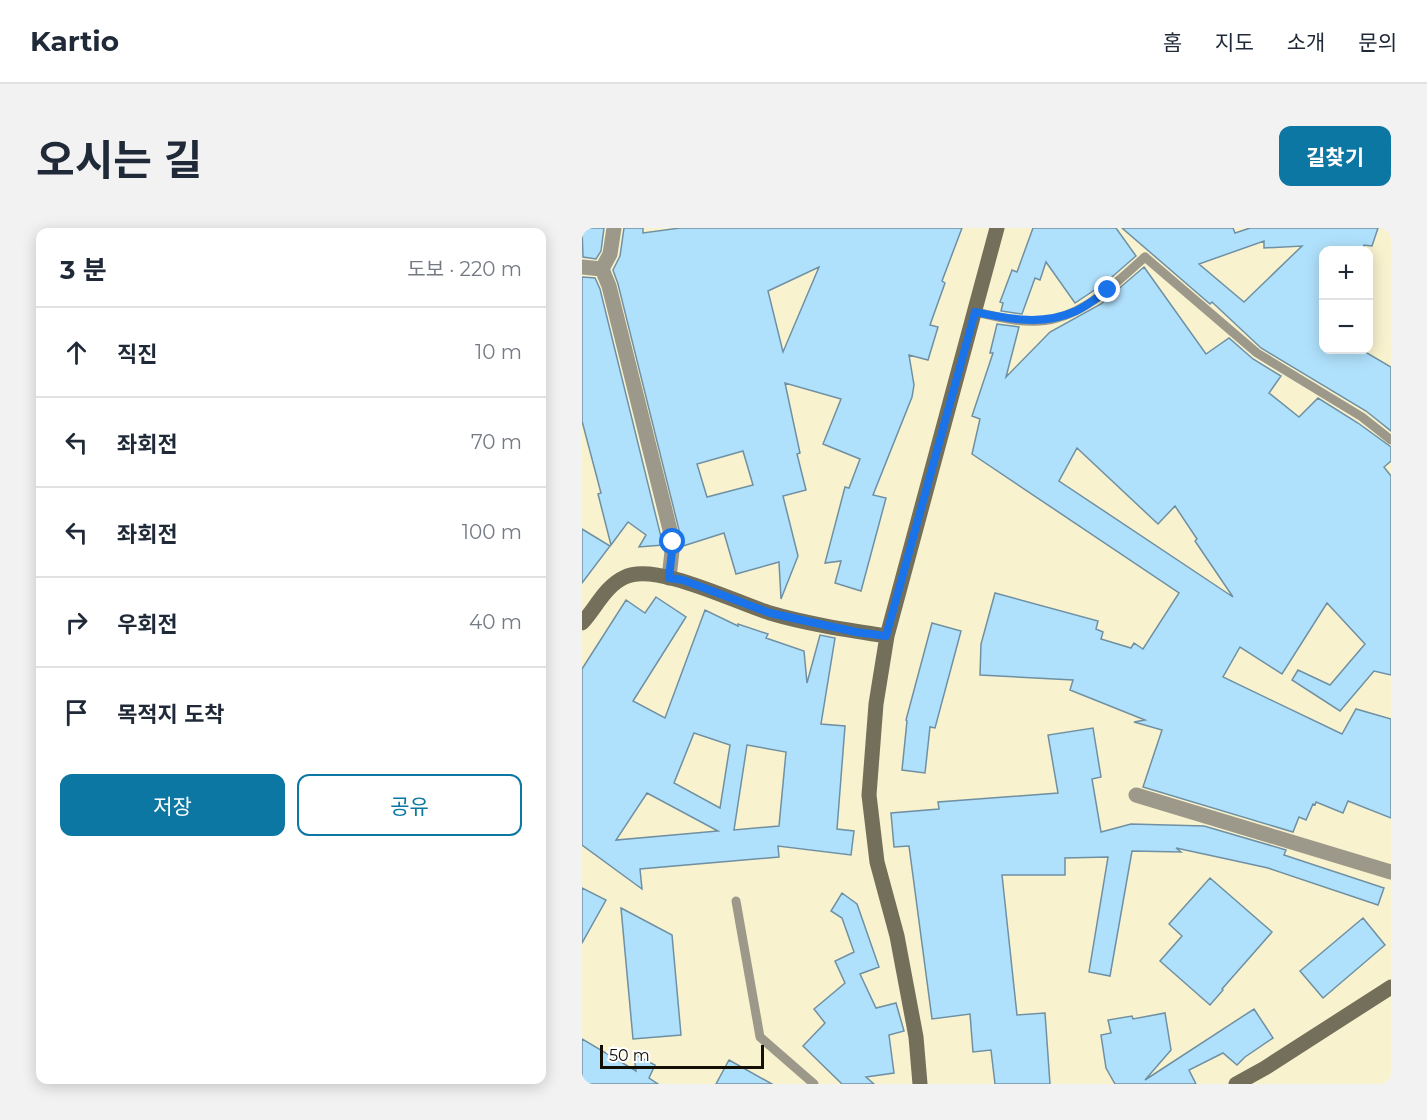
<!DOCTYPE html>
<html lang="ko">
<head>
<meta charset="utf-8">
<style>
	:root { --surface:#fff; --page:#f2f2f3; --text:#1f2937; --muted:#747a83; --line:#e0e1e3; --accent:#0c77a2 }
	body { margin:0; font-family:Montserrat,"Noto Sans KR",sans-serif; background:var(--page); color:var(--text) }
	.controls { position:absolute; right:18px; top:18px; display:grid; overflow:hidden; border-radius:12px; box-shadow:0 3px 15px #0003 }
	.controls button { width:54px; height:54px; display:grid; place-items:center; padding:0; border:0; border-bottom:2px solid var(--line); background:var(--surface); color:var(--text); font:30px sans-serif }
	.scale { position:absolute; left:18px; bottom:15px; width:164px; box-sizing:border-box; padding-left:6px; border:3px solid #120f04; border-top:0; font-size:16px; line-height:21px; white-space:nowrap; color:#120f04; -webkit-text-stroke:4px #fff; paint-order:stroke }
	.stop { position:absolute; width:18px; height:18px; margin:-14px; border:4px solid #1a73e8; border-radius:50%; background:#fff }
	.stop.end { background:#1a73e8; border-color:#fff; box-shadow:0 2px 6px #0008 }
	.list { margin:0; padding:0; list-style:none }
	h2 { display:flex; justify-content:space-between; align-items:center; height:78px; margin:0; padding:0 24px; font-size:26px }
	h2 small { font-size:20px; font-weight:400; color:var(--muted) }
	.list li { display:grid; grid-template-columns:39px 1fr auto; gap:18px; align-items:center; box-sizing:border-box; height:90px; padding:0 24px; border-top:2px solid var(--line) }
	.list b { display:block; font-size:22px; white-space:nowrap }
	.list em { font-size:20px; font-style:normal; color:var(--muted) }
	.actions { display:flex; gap:12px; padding:18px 24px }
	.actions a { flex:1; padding:14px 0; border:2px solid var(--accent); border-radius:12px; text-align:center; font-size:21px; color:var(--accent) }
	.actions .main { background:var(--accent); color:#fff }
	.icon { flex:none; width:33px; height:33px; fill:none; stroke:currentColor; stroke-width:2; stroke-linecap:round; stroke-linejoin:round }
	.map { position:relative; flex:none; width:809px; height:856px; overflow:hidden; border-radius:12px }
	header { display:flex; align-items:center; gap:36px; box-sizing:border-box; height:84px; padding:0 30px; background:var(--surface); border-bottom:2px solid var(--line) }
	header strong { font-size:28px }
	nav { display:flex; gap:33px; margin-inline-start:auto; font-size:21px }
	.intro { display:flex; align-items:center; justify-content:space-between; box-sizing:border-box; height:144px; padding:0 36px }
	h1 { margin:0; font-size:42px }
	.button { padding:15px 27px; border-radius:12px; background:var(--accent); color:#fff; font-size:21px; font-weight:700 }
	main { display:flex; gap:36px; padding:0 36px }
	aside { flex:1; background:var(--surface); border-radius:12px; box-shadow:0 3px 15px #0003 }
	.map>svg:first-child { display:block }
</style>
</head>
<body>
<header>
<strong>Kartio</strong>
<nav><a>홈</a><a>지도</a><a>소개</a><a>문의</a></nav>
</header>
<div class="intro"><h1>오시는 길</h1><a class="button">길찾기</a></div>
<main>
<aside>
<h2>3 분<small>도보 · 220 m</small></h2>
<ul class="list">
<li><svg class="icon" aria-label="ahead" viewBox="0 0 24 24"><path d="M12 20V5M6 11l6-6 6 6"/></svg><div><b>직진</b></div><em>10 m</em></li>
<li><svg class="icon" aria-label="left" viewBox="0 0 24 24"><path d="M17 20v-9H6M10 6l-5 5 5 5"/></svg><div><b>좌회전</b></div><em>70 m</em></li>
<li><svg class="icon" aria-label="left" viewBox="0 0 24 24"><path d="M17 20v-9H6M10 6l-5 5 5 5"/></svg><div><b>좌회전</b></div><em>100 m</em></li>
<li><svg class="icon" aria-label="right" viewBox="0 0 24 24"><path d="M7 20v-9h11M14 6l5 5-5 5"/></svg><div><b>우회전</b></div><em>40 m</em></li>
<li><svg class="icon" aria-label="arrive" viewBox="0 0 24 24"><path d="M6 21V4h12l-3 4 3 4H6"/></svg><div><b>목적지 도착</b></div></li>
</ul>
<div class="actions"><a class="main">저장</a><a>공유</a></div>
</aside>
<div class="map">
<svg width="809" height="856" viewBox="0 0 809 856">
	<rect width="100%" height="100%" fill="#f9f2ce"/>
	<path fill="#b0e1fc" stroke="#6f90a3" stroke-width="1.5" fill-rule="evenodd" d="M0 0H22L19 23 14 31 1 29Z
		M42 0H61V5L98 0H380L360 53 363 55 348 97 356 99 346 132 327 127 332 157 330 169 291 267 304 270 279 363 253 355 259 333 243 335 263 259 267 260 278 231 241 216 259 171 203 155 218 225 215 226 224 262 201 268 216 328 199 371 197 334 154 346 142 305 101 318 36 56 31 42 38 28ZM237 39 201 124 186 63ZM161 223 171 257 125 269 115 236Z
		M451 0H534L554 28 523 55 493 75 464 34 458 52 453 50 440 86 419 83 421 75 418 74 430 42 435 44Z
		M540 0H651L653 5 668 0H796L790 18 782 17 781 22H741V122H780L809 139V203L784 183 679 120 630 74 628 76ZM682 13V20L720 18 662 74 617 36Z
		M562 39 624 126 647 110 671 131 699 148 687 165 717 189 736 170 776 195 809 219V233L802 239 809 248V447L792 443 758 483 710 452 716 442 748 457 783 416 745 375 700 446 658 419 641 449 760 506 774 481 809 491V590L766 573 761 585 734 574 733 577 731 576 724 592 717 589 711 604 561 559 580 502 552 494 563 492 488 462 491 452 398 447 399 416 413 365 516 393 514 401 521 404 519 411 549 420 552 415 561 421 597 365 390 226 398 191 390 188 411 125H408L415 96 437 99 424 149 468 104 519 76ZM495 220 576 296 593 278 615 311 613 313 651 369 477 253Z
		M0 49 13 50 18 61 81 317 57 319 64 307 46 294 29 317 16 266 19 265 0 193Z
		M0 301 28 318 0 355Z
		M74 369 104 389 51 473 83 490 123 382 156 398V396L186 406 184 410 222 423 225 455 238 407 253 410 239 496 263 498 255 601 272 603 269 627 196 618 197 629 58 641 60 661 0 617V441L44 372 63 385ZM112 505 148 517 138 580 92 555ZM165 517 204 524 197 598 152 602ZM65 565 136 603 34 612Z
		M350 395 379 403 353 500 348 499 343 545 320 542 325 493 324 492Z
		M511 500 519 549 510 551 519 604 549 596 622 598 704 622 702 627 802 660 796 677 686 640 645 631 594 620 599 624 550 623 528 748 507 744 526 629 483 630V647H420L435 787 463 785 468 856H413L409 822 391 824 388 786 350 791 327 618 312 619 309 585 357 581 356 574 476 565 466 507Z
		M628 650 690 704 640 761 641 762 628 777 578 733 600 708 587 696Z
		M0 660 24 672 0 715Z
		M260 665 275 676 297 739 278 746 294 780 314 775 322 803 307 807 312 845 284 849 292 856H260L221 818 243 795 232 781 263 755 253 733 272 724 260 690 249 683Z
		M39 680 90 707 99 807 51 811Z
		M781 690 803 717 741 770 718 743Z
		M672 781 691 810 663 829 655 837 641 825 607 842 614 856H533L524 840 519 807 529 805 526 792 550 788 551 791 583 785 589 822 563 852Z
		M0 811 54 843 52 826 73 837 67 850 76 856H0Z
		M147 832 190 856H134Z"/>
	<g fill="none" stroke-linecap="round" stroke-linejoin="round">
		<path stroke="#9c998a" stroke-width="9" d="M393 84C414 88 436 95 457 93 500 91 533 55 563 29L675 125 780 189 809 212
			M154 673 178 809 232 856"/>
		<path stroke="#9c998a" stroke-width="15" d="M0 39 20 41 27 58 91 314 87 350
			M20 41 28 26 32 0
			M554 567 809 644"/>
		<path stroke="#736f5a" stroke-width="15" d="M0 395C14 380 23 358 43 349 74 334 155 375 188 385 225 396 266 402 305 408
			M338 856 334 809 315 708 295 634 287 567 294 476 305 408 415 0
			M654 856 683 840 809 759"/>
	</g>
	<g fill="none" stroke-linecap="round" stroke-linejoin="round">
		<path stroke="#1a73e8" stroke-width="8" d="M91 314 87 350 101 352 188 385 274 404 304 408 393 84C428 91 460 98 494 83 505 78 516 69 526 62"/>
	</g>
</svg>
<div class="controls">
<button>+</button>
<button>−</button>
</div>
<div class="scale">50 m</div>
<div class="stop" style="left:91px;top:314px"></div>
<div class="stop end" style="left:526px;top:62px"></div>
</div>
</main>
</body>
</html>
